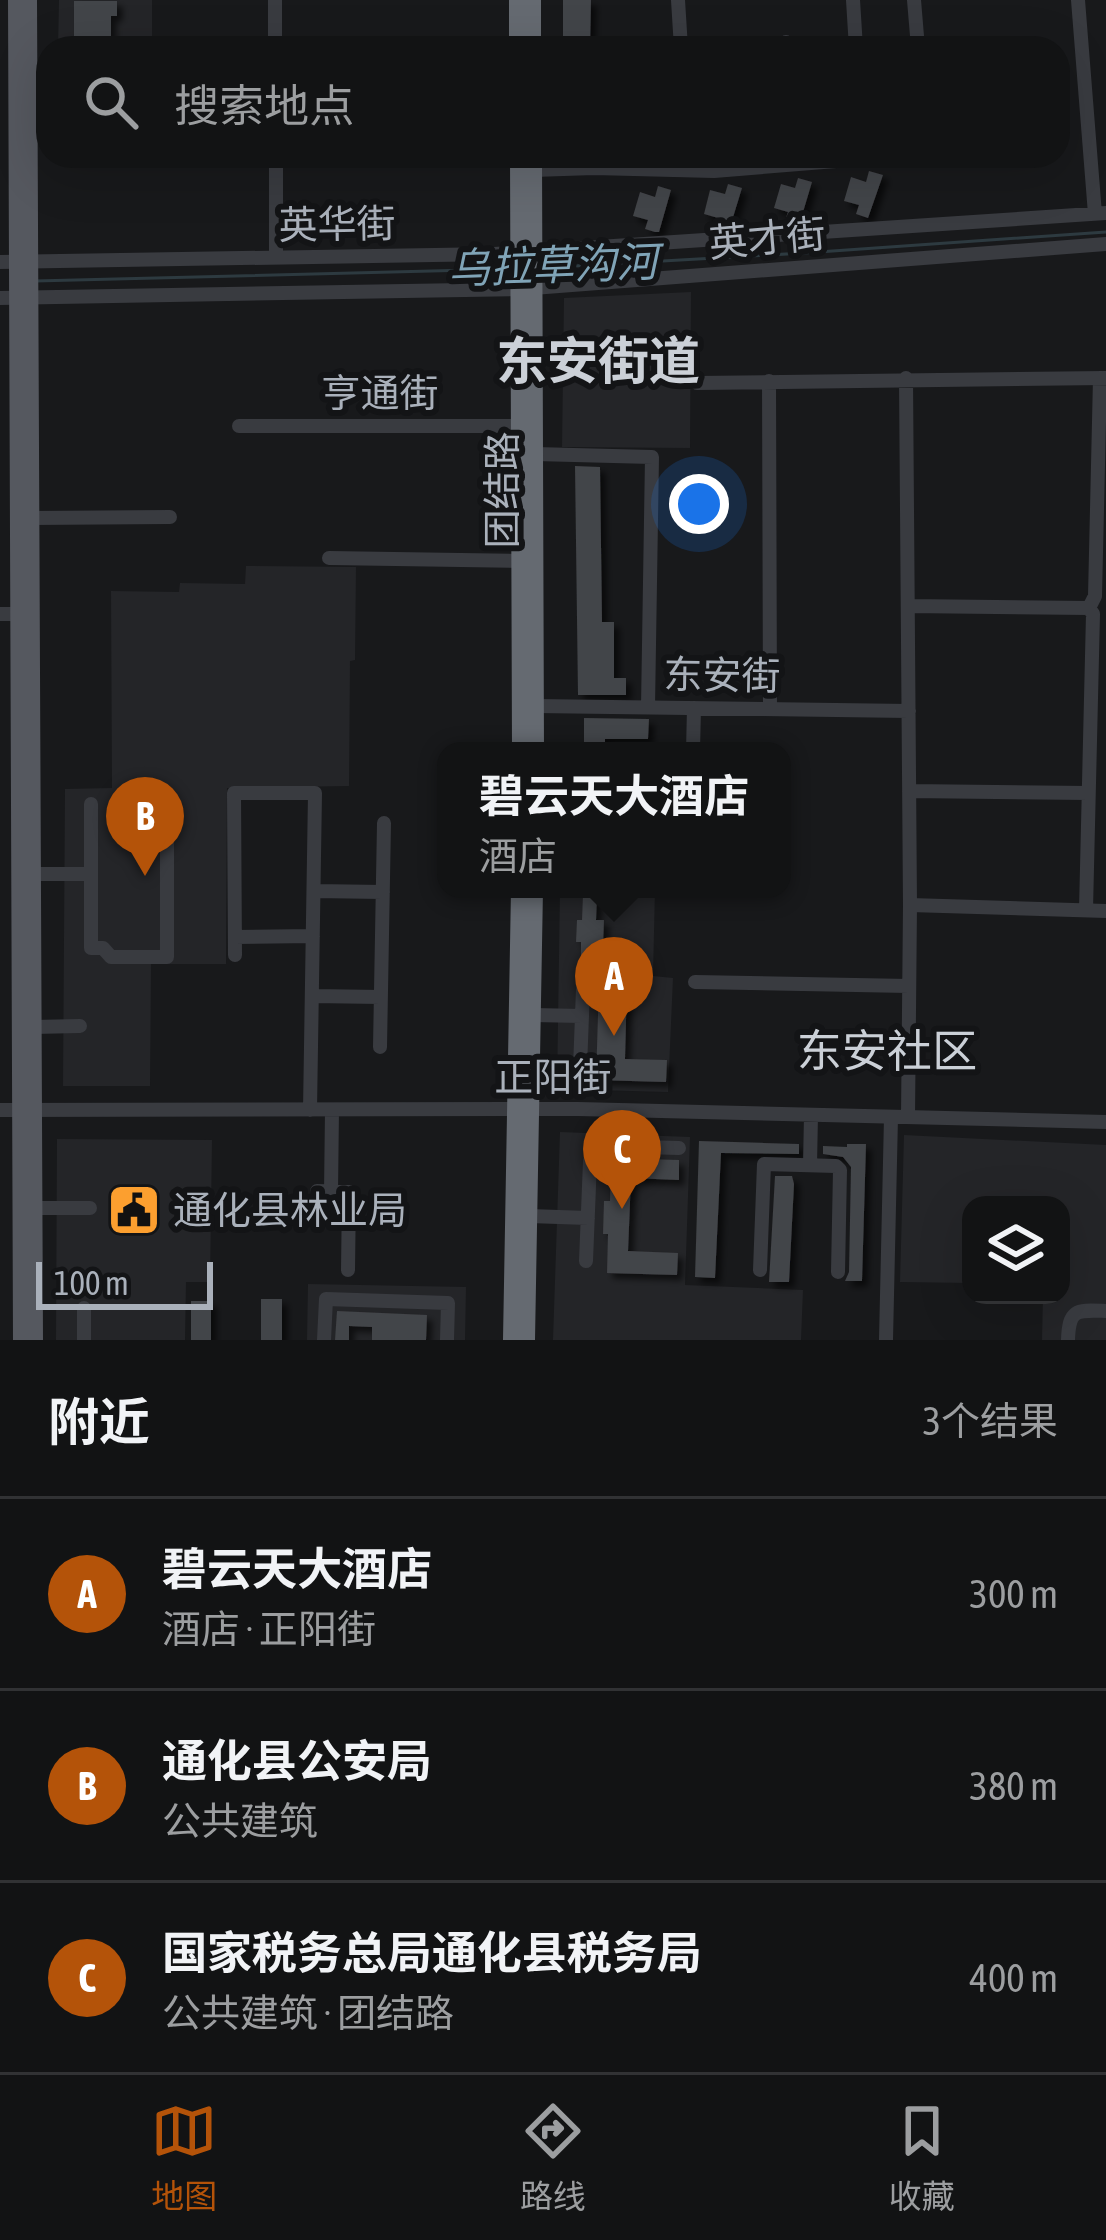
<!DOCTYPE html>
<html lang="zh">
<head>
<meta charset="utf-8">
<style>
	:root { --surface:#121314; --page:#1f2022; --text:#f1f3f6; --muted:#9c9ea0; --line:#313234; --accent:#b45309 }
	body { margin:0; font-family:"Asap Condensed","Noto Sans SC",sans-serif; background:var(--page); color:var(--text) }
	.controls { position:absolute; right:36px; bottom:36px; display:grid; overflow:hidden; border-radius:24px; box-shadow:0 12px 48px #0002 }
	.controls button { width:108px; height:108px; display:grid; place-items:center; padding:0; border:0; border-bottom:3px solid var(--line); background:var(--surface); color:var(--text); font:60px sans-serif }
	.scale { position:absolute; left:36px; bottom:30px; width:177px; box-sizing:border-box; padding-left:12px; border:6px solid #aab1bb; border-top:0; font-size:33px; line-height:42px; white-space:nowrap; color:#aab1bb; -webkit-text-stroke:9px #131416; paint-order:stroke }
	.you { position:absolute; left:699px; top:504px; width:42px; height:42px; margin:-30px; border:9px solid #fff; border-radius:50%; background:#1a73e8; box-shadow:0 0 0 18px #1a73e833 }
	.badge { display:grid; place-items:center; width:78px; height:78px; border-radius:50%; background:var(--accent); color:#fff; font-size:39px; font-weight:700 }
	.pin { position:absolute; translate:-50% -99px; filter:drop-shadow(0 3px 6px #0008) }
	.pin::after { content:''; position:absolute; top:63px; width:42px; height:36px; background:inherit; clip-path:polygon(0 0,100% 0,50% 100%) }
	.popup { position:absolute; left:437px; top:742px; width:354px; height:156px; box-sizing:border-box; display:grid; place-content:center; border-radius:24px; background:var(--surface); filter:drop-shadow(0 3px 9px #0005); font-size:39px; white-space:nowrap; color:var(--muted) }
	.popup b { font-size:45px; color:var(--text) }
	.popup::after { content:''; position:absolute; left:50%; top:100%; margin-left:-24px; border:24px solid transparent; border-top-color:var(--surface) }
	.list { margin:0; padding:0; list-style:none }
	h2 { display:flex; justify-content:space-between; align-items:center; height:156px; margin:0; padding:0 48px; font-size:51px }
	h2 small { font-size:39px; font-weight:400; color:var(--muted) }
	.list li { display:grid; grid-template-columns:78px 1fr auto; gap:36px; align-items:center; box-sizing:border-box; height:192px; padding:0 48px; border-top:3px solid var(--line) }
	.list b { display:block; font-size:45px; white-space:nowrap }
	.list p { margin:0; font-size:39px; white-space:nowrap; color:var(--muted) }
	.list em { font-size:39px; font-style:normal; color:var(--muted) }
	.icon { flex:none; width:66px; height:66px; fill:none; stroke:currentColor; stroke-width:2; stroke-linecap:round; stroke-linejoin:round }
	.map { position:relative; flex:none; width:1106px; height:1340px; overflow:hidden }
	.search { position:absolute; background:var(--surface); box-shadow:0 12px 48px #0002; left:36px; right:36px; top:36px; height:132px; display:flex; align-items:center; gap:30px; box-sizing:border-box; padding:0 42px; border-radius:36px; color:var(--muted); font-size:45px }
	.sheet { height:732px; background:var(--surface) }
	nav { display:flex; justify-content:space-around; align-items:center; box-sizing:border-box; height:168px; border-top:3px solid var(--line); background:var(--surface); font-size:33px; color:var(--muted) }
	nav a { display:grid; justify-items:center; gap:6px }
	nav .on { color:var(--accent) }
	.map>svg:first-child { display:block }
</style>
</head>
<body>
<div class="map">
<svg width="1106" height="1340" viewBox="0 0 1106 1340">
	<defs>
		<filter id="shadow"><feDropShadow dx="5.5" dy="5.5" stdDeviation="3" flood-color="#0009"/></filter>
	</defs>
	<rect width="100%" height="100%" fill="#18191b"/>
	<path fill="#242528" d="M59 0H152V48H58Z
		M691 292 690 448 562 447 564 298Z
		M246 566 356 567 355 660 350 661 349 786 227 788 226 964H151L150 1086H63L65 789 112 788 111 591 179 592 180 583 245 584Z
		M560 889H655L653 976 673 978 668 1092 557 1089Z
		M560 1132 690 1137 685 1285 803 1290 801 1340H553Z
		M904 1135 1106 1145V1340H1042L1043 1295H1061V1205H971V1283L900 1282Z
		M57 1139 212 1140 210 1282H186L185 1340H56Z
		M308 1284 466 1287 465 1340H307Z"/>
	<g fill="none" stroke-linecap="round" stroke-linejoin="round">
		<path stroke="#2d3a40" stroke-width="3" d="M539 268 804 253 1106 232
			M35 281 511 269"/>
	</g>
	<path fill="#424448" filter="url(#shadow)" d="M563 0H591L590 48H563Z
		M74 1H117V16H111V48H74Z
		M869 171 883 175 868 218 856 214 859 205 844 201 851 177 866 182Z
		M798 178 812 182 800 222 792 223 785 221 788 212 774 208 781 184 795 188Z
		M728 184 742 188 730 227 719 228 715 227 718 218 704 214 710 190 725 194Z
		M658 186 671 190 659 232H655L645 229 648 220 633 216 640 192 655 197Z
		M575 466 600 467 602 622H614V678H626V695H578Z
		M584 718 649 719 648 739H605V751H584Z
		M583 895 597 896 596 920H604L603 944H596L595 969 581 968V942H576L577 920H582Z
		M599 982 627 983 625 1059 667 1060 666 1082 596 1080Z
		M699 1141 799 1144V1154L721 1153 715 1278 695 1277Z
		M847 1144H866L862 1281H845L849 1272 851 1167 843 1157 823 1154V1146L847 1147Z
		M611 1158 679 1160V1180L631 1178 628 1251 678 1253 677 1275 607 1273 608 1234H603L604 1201H610Z
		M775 1176H792L794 1184 789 1282H769Z
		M261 1299H282V1340H261Z
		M191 1301H211V1340H191Z
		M337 1311 427 1315 426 1340H372V1327L349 1326V1340H335Z"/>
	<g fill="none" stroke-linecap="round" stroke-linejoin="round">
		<path stroke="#393b40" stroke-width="14" d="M275 0V48
			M678 0 681 48
			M853 0 856 48
			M914 0 918 48
			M1078 0 1095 214
			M786 42V48
			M276 156V258
			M533 170 594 168 714 171 898 156
			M0 262 494 254 1106 213
			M0 298 520 289 1106 244
			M906 378 910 905 908 1117
			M769 381 770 709
			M697 383 1106 378
			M239 426H520
			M535 454 652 457 648 707
			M31 518 170 517
			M329 558 521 561
			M908 606 1089 608 1093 614 1086 910
			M1089 608 1095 596 1100 378
			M0 614H18
			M535 706 909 711
			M693 751 694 708
			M909 791 1088 793
			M91 804V948H103L111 957H167V827
			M33 874H91
			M314 891 383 892
			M910 905 1106 911
			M235 937 313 936
			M235 955 234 793H315L310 1110
			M695 982 909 986
			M312 996 381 997
			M533 1015 582 1016
			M33 1027 80 1026
			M380 1047 384 823
			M532 1067 580 1068 583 989
			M0 1110 578 1109 1106 1122
			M810 1165 811 1115
			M317 1191 349 1192 348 1270
			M331 1192 332 1110
			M34 1208H90
			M529 1216 588 1218
			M586 1261 590 1161 596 1152 607 1146 679 1148
			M760 1270 764 1164 836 1166 840 1170 838 1272
			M84 1308V1340
			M324 1340 326 1299 448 1303 447 1340
			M886 1340 891 1117
			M1068 1340C1069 1308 1077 1310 1106 1311"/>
		<path stroke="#55585f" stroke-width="16" d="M16 0 21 1340
			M29 0 35 1340"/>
		<path stroke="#656a71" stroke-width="18" d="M518 0V48
			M532 0V48
			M519 156 521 751
			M533 156 535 751
			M512 1340 520 889
			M526 1340 534 889"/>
	</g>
	<defs>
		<g id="civic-square" transform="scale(2.7)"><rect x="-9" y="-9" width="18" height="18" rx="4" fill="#fc9f2f" stroke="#131416"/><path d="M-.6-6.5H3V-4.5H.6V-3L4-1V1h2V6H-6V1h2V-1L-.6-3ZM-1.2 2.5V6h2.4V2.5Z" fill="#111"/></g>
	</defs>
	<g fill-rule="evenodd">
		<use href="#civic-square" x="134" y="1210"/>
	</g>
	<g text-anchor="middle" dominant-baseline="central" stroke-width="12" stroke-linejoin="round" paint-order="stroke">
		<g font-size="39" fill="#aab1bb" stroke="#131416">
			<text transform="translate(337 224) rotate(-1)">英华街</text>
			<text transform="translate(767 238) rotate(-5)">英才街</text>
			<text x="380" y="393">亨通街</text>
			<text transform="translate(502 490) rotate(-90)">团结路</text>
			<text transform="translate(722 675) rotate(1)">东安街</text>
			<text x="553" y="1077">正阳街</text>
		</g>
		<g font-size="39" fill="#aab1bb" stroke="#131416" text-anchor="start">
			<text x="173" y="1210">通化县林业局</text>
		</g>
		<g font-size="42" font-style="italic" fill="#80a4b7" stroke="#131416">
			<text transform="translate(553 265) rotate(-2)">乌拉草沟河</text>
		</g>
		<g font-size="45" fill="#cbd0d7" stroke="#131416">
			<text x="887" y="1051">东安社区</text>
		</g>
		<g font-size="51" font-weight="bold" fill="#cbd0d7" stroke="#131416">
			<text x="598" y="360">东安街道</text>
		</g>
	</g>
</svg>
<div class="controls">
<button><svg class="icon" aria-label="layers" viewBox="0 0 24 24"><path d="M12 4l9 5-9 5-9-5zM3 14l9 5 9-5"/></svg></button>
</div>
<div class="scale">100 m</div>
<div class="you"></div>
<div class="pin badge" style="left:614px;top:1036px">A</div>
<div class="popup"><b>碧云天大酒店</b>酒店</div>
<div class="pin badge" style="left:145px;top:876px">B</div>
<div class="pin badge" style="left:622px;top:1209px">C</div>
<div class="search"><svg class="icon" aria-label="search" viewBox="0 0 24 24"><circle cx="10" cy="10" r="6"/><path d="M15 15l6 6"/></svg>搜索地点</div>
</div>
<section class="sheet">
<h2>附近<small>3个结果</small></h2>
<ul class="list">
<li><span class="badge">A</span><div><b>碧云天大酒店</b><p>酒店 · 正阳街</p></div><em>300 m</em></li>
<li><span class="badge">B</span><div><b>通化县公安局</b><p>公共建筑</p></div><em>380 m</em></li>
<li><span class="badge">C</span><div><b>国家税务总局通化县税务局</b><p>公共建筑 · 团结路</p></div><em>400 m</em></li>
</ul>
</section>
<nav>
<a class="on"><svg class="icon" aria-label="map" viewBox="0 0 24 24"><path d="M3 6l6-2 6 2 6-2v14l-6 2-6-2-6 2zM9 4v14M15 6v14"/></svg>地图</a>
<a><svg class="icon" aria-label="directions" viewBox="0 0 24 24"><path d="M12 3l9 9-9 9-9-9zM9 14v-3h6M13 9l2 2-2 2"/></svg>路线</a>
<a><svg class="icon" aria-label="saved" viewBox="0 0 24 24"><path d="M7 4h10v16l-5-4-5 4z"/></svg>收藏</a>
</nav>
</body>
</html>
